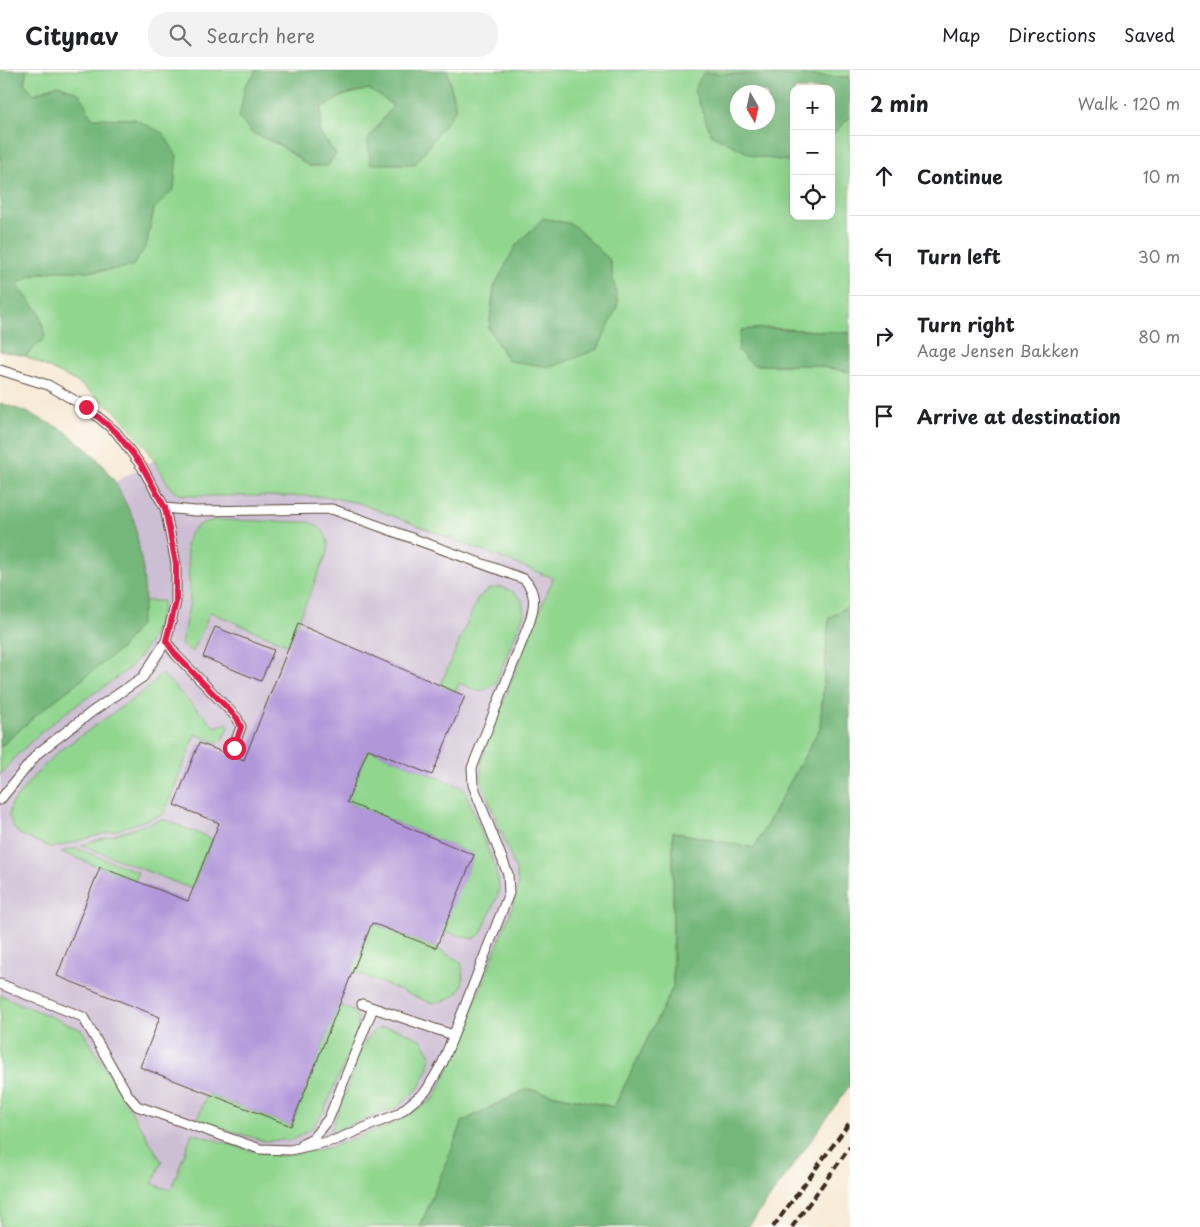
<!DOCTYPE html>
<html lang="en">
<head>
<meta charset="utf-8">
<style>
	:root { --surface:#fff; --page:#f2f2f2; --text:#202124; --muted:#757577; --line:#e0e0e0 }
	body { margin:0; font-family:"Playpen Sans",sans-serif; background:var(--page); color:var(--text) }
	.controls { position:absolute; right:15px; top:15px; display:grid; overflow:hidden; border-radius:10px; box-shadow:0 5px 20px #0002 }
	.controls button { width:45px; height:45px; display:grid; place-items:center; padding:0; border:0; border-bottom:1px solid var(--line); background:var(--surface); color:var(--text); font:25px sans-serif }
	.compass { position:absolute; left:730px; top:15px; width:45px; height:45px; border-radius:50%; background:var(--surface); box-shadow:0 5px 20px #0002; rotate:171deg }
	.stop { position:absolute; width:15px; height:15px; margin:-11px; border:4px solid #e11d48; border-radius:50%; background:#fff }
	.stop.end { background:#e11d48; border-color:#fff; box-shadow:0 1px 5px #0008 }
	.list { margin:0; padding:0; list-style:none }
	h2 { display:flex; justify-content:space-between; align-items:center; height:65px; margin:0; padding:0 20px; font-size:21px }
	h2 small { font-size:16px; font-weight:400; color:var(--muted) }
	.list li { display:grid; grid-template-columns:32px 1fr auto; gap:15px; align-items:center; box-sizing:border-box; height:80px; padding:0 20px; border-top:1px solid var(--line) }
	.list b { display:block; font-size:19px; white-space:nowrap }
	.list p { margin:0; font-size:16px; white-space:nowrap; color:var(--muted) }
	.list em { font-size:16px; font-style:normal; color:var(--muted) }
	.icon { flex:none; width:28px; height:28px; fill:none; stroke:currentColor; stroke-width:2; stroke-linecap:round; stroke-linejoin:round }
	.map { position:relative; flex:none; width:850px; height:1157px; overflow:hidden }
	header { display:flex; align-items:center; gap:30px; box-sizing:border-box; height:70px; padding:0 25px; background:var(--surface); border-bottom:1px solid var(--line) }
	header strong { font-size:24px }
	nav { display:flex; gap:28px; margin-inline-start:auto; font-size:18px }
	.search { width:350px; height:45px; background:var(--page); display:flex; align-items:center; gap:12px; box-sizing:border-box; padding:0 18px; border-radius:20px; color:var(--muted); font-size:19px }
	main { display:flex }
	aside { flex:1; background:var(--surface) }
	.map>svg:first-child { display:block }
</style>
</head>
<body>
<header>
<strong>Citynav</strong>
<div class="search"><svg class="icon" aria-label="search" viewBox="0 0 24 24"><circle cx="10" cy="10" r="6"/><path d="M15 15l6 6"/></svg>Search here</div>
<nav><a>Map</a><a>Directions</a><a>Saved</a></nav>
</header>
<main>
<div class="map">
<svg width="850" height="1157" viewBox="0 0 850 1157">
	<rect width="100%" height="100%" fill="#fdfcf7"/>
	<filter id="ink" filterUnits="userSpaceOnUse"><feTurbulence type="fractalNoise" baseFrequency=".02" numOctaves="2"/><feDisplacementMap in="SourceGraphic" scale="10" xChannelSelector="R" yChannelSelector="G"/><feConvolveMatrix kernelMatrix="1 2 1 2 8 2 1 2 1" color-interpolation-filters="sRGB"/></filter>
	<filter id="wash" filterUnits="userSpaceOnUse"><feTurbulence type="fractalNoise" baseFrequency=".0096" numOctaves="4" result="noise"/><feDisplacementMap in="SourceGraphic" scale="20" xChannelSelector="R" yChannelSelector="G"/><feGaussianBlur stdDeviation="1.12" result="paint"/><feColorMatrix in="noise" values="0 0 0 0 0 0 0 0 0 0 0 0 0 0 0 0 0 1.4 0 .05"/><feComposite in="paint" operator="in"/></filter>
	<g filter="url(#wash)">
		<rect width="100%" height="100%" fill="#f6e6cf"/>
		<path fill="#ccbed3" d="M202 363 601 461 543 823 420 1157H0V677L40 642 121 579 139 556 145 531 143 500 134 450 115 412Z"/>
		<path fill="#91d68f" stroke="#668056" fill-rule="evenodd" d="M27 0H257L245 16 252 63 278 74 309 96 320 63 321 38 342 26 368 19 383 28 394 37 456 39 447 0H850V7L703 3 753 86 794 92V146H831V66L850 47V263L769 258 741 260 753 295H811L850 302V535L829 548 820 658 754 778 673 762V917L614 1037 527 1019 463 1051 420 1157H0V925L82 960 162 1092 152 1114 171 1120 192 1063 248 1080 282 1086 328 1078 386 1057 434 1029 451 993 512 838 518 817 516 800 482 713 481 696 486 675 553 508 359 433 329 427 302 426H193L178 424 171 419 147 378 113 339 77 312 25 286 45 268 40 243 16 215 26 207 60 200 97 201 146 176 154 139 174 119 134 49 92 48 58 15 34 24 24 13ZM494 217 508 291 489 259Z
			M217 450 308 452C323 456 329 466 328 481L288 575 210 542 193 582 181 575 190 531 188 492 186 474 190 464 197 456 206 452Z
			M501 517 512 521 522 530 524 544 495 614C481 625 474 619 459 613L455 622 440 616 478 528 489 519Z
			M145 531H163C152 598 112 608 64 644 40 662 18 682 0 705V677L139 556Z
			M161 603 215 657 228 653V659L222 670 216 672 195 664 164 744 117 760 52 778 19 764 13 756 9 746 11 735 31 709 59 681 147 619Z
			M368 679 464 718 495 798 499 815 498 825 481 864 473 869 442 861 474 785 347 732Z
			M163 749 212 769 192 819 82 775Z
			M76 778 138 802 135 811 61 782Z
			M372 853 436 878 461 892C462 897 463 903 463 908 463 925 446 932 431 933L352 901Z
			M339 935 353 941 358 948 357 963 323 1043 312 1058 293 1070 263 1071 197 1050 207 1024 291 1056Z
			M384 957 398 959 422 970 430 984 429 998 418 1019 396 1038 330 1062 346 1022 361 978 372 962Z"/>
		<path fill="#74b77a" stroke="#58704c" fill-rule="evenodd" d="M0 0H27L24 13 34 24 58 15 79 23 92 48 134 49 163 63 177 86 174 119 154 139 146 176 132 197C120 198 108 201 96 201 68 203 41 195 17 215L40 243 45 268 25 286 0 281Z
			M257 0H447L456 39 415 94H370L368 69 393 36 383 28 368 19 342 26 321 38 320 63 336 84 327 96H309L278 74 252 63 239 48 245 16Z
			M703 3 850 7V47L831 66V19H794V92L753 86 711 64 694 20ZM768 22V52H738V22Z
			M543 148 572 154 610 190 618 235 598 279 552 297 508 291 489 259 494 217 516 175Z
			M768 258 850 263V302L811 295H753L738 281 741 260Z
			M0 333 27 342 65 361 96 387 115 412 134 450 143 500 145 531 139 556 121 579 40 642 0 677Z
			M850 535V1015L770 1128 748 1157H420L463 1051 527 1019 614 1037 673 917V762L754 778 820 658 829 548Z"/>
		<g id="blocks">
			<path fill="#b197d9" d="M298 554 465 626 432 705 368 679 347 732 474 785 436 878 372 853 291 1056 140 997 160 947 57 906 100 797 188 831 219 753 174 735 199 673 244 690Z
				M215 557 274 580 261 611 203 587Z"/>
		</g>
	</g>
	<g filter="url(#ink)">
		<use href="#blocks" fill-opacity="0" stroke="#574639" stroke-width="1"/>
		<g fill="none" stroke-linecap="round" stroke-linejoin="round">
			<g stroke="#574639" stroke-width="11">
				<path id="lane" d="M0 300 48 315 86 337 116 362 142 397 165 438 176 494V532L166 571 143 607 93 641 38 683 0 730
					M166 571 176 585 237 648 241 657 233 678
					M0 914 83 947 128 1025 137 1036 260 1079 290 1080 335 1070 398 1044 426 1021 443 992 509 823 508 804 473 715 472 698 530 551C535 534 536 522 524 509L332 439 195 441 165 438
					M362 934 453 965
					M303 1073 313 1068 329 1048 373 938"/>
			</g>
			<use href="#lane" stroke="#fff" stroke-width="9"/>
			<path stroke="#3b2a1e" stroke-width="4" stroke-dasharray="8 4" stroke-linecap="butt" d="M773 1157 850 1052
				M792 1157 850 1077"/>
		</g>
	</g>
	<g fill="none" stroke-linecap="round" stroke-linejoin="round" filter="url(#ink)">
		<path stroke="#e11d48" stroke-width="6" d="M86 337 116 362 142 396 165 438 176 494V532L166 571 176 585 237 648 241 657 234 678"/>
	</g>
</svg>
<div class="controls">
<button>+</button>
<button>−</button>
<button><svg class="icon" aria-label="locate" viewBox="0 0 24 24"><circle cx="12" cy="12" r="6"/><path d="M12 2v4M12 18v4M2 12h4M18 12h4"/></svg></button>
</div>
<svg class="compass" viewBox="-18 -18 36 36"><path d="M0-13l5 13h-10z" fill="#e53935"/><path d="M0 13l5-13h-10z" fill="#757577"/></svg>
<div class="stop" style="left:234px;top:678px"></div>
<div class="stop end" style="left:86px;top:337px"></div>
</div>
<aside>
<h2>2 min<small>Walk · 120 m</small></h2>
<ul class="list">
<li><svg class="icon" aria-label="ahead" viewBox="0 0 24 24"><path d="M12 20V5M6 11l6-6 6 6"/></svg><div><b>Continue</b></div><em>10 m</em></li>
<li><svg class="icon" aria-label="left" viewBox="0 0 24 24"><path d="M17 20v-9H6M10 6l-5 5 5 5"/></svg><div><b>Turn left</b></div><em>30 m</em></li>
<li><svg class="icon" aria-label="right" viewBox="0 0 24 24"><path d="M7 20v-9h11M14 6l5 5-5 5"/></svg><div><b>Turn right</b><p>Aage Jensen Bakken</p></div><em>80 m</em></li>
<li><svg class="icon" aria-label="arrive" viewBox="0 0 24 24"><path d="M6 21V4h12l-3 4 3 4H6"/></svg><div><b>Arrive at destination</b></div></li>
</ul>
</aside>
</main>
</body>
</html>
